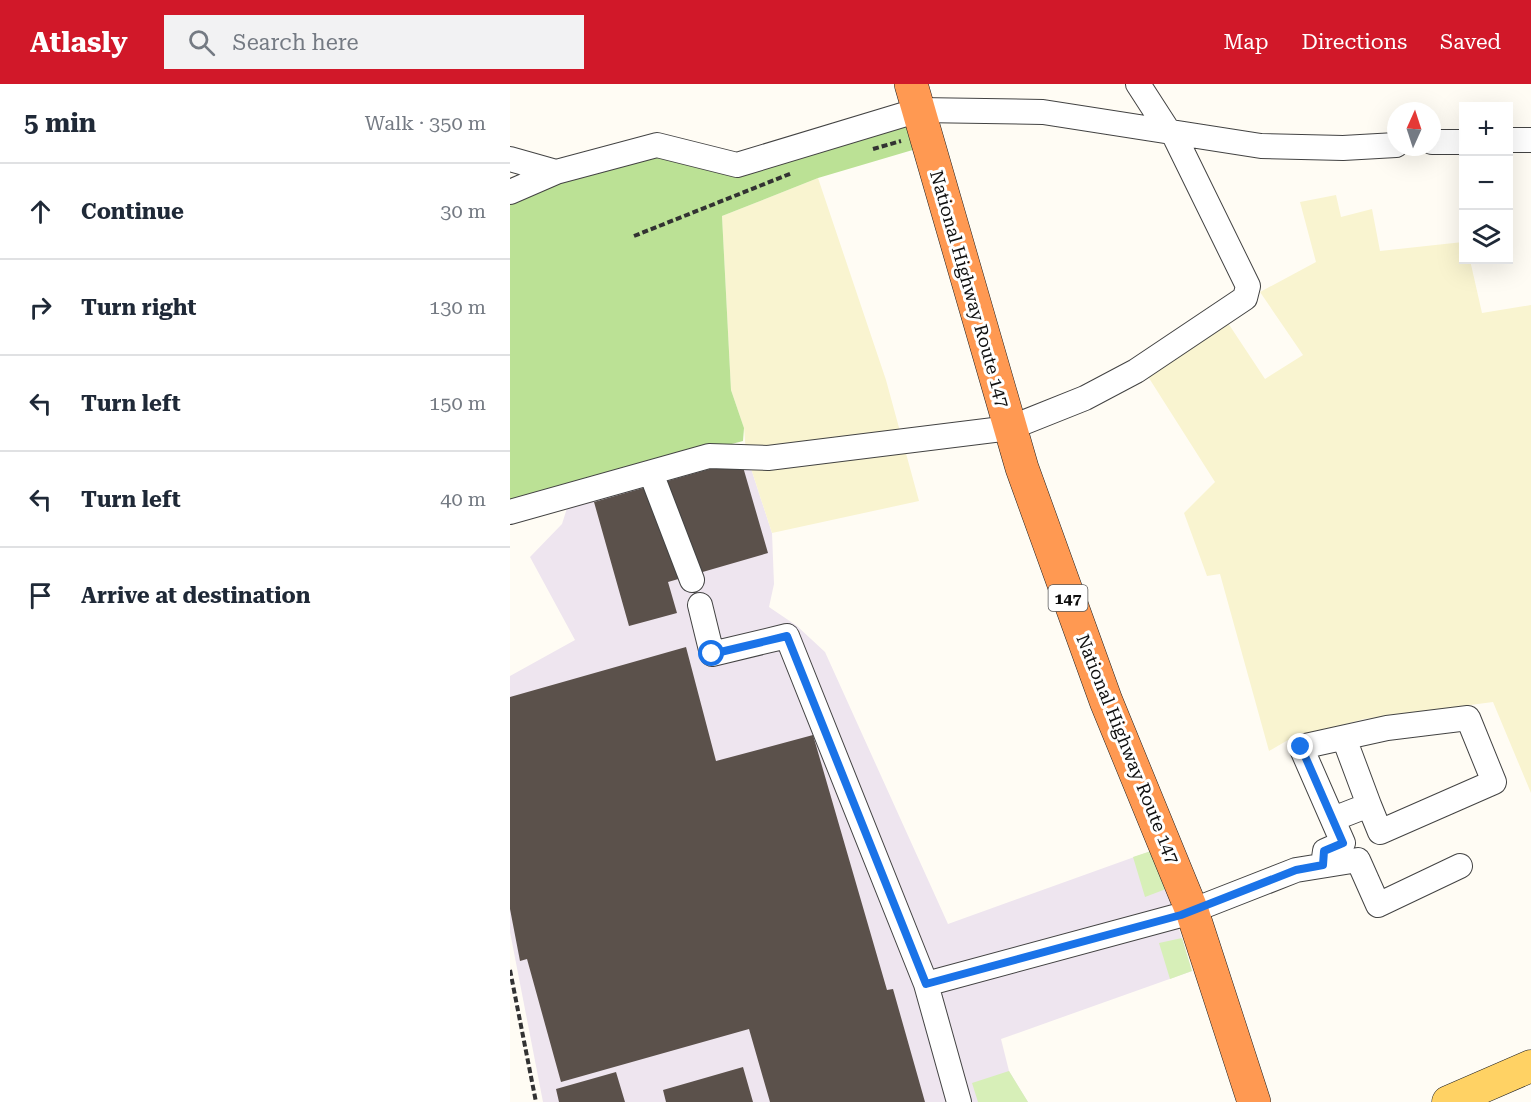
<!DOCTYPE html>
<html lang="en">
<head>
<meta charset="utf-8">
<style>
	:root { --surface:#fff; --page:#f2f2f3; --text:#1f2937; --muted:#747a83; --line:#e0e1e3; --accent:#d11829 }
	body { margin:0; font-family:"Roboto Serif",serif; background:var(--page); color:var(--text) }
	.controls { position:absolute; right:18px; top:18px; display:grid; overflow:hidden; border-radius:0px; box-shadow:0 6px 24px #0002 }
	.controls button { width:54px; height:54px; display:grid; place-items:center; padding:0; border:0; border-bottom:2px solid var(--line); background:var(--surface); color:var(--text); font:30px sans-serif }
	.compass { position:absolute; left:877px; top:18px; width:54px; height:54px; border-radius:50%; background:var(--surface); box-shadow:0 6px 24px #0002; rotate:3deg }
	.stop { position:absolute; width:18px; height:18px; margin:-14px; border:4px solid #1a73e8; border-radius:50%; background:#fff }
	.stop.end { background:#1a73e8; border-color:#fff; box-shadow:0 2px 6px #0008 }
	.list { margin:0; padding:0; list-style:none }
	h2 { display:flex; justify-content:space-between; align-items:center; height:78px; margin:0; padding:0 24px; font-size:26px }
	h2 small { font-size:20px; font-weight:400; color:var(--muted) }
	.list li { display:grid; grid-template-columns:39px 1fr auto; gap:18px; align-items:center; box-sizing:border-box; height:96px; padding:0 24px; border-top:2px solid var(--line) }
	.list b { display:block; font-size:22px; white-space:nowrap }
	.list em { font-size:20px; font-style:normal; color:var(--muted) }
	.icon { flex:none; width:33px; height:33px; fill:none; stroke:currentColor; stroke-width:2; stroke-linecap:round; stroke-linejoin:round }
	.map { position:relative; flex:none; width:1021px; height:1018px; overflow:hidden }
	header { display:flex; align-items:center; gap:36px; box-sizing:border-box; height:84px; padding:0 30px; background:var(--accent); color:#fff }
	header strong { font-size:28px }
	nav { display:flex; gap:33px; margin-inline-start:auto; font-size:21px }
	.search { width:420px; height:54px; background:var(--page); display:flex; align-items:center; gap:15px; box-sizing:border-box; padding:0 21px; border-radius:0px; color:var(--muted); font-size:22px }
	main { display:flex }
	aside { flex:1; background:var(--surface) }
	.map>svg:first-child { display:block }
</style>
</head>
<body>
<header>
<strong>Atlasly</strong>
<div class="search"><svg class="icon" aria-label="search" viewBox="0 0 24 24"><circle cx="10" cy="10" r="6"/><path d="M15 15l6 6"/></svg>Search here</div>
<nav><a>Map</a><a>Directions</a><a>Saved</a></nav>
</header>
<main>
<aside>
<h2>5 min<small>Walk · 350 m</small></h2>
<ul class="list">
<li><svg class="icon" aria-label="ahead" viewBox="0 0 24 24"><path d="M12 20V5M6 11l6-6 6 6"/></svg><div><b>Continue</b></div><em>30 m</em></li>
<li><svg class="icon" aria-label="right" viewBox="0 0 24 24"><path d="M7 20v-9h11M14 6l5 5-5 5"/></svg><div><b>Turn right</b></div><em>130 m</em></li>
<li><svg class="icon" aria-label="left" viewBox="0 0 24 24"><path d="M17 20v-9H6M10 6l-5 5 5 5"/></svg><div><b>Turn left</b></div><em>150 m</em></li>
<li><svg class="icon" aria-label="left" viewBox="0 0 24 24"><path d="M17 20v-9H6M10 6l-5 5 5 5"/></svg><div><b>Turn left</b></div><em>40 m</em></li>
<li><svg class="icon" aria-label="arrive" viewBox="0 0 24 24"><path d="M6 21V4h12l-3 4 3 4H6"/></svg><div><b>Arrive at destination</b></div></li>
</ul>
</aside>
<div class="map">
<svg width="1021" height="1018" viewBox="0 0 1021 1018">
	<rect width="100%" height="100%" fill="#fffcf4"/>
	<path fill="#eee5ef" d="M236 369 262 449 264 500 259 523 287 542 315 568 438 840 641 767 660 816 682 887 491 955 499 987 518 1018H33L0 848V592L65 556 20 473 52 440 58 421Z"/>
	<path fill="#f9f4d0" d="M308 94 376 296 409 417 262 449 236 369 234 344 221 306 212 132Z
		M826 111 831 133 862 125 870 167 953 158 954 176H960L972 229 1021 221V709L983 618 854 635 778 656 759 667 710 490 697 492 674 429 705 398 637 291 716 236 755 295 793 271 750 208 806 178 790 118Z"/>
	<path fill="#d7efb8" d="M641 767 656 805 635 813 623 773Z
		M672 854 682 887 660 895 649 859Z
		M499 987 518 1018H468L462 999Z"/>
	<path fill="#bbe195" d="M397 39 406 65 308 94 212 132 221 306 234 344 233 357 0 418V118L49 95 149 69 232 89Z"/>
	<path fill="#5b514b" d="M231 376 258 469 158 498 167 529 119 542 84 418Z
		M176 563 206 677 303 651 377 906 383 905 415 1018H260L239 945 51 998 17 875 10 877 0 825V613Z
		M233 983 243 1018H156L153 1006Z
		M106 988 115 1018H49L46 1005Z"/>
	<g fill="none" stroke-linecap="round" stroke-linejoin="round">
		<g stroke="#434343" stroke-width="26">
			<path id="minor" d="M628 0 659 48
				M998 56H1021
				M922 58H954
				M0 75 46 88
				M0 108 46 88 147 61 227 81 409 26 533 28 751 62 833 64 886 61
				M141 389 182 496
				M0 428 199 372 258 374 500 344 575 314 626 287 735 214 738 202 663 49
				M190 521 202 570 277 552 416 900 449 1018
				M834 654 859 721
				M813 781 815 767 833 759 791 663 877 644 958 634 984 698 870 748 859 721 823 735
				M416 900 671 831 786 786 848 776 868 821 950 782"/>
		</g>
		<g stroke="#212121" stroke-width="33">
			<path id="major" d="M938 1018 1021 982"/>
		</g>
		<g stroke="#212121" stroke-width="34">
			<path id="highway" d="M401 0 512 384 596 617 682 827 744 1018"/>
		</g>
		<path stroke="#323232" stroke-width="4" stroke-dasharray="6 3" stroke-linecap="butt" d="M363 65 391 57
			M124 152 282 89
			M0 886 26 1018"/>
		<use href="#minor" stroke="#fff" stroke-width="24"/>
		<use href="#major" stroke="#ffd264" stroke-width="32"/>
		<use href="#highway" stroke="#ff9952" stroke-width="33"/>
	</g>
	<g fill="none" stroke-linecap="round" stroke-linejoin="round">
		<path stroke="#1a73e8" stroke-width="8" d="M202 570 277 552 416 900 671 831 786 786 813 781 814 767 833 759 791 663"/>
	</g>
	<g text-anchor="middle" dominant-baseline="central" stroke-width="6" stroke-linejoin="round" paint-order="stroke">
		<rect fill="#fff" stroke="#585858" stroke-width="1.5" x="538.5" y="501" width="39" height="26" rx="4.5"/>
		<g font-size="16" font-weight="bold" fill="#101010">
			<text x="558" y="514">147</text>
		</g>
		<g font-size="18" fill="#101010" stroke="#fff">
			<text transform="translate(460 205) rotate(74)">National Highway Route 147</text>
			<text transform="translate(618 665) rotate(68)">National Highway Route 147</text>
		</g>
	</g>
</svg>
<div class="controls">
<button>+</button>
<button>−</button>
<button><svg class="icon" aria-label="layers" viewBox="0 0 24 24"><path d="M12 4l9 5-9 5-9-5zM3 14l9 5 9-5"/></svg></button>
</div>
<svg class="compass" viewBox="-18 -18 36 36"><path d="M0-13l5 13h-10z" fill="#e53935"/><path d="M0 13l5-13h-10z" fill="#747a83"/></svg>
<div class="stop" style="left:202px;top:570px"></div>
<div class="stop end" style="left:791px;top:663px"></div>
</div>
</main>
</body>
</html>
